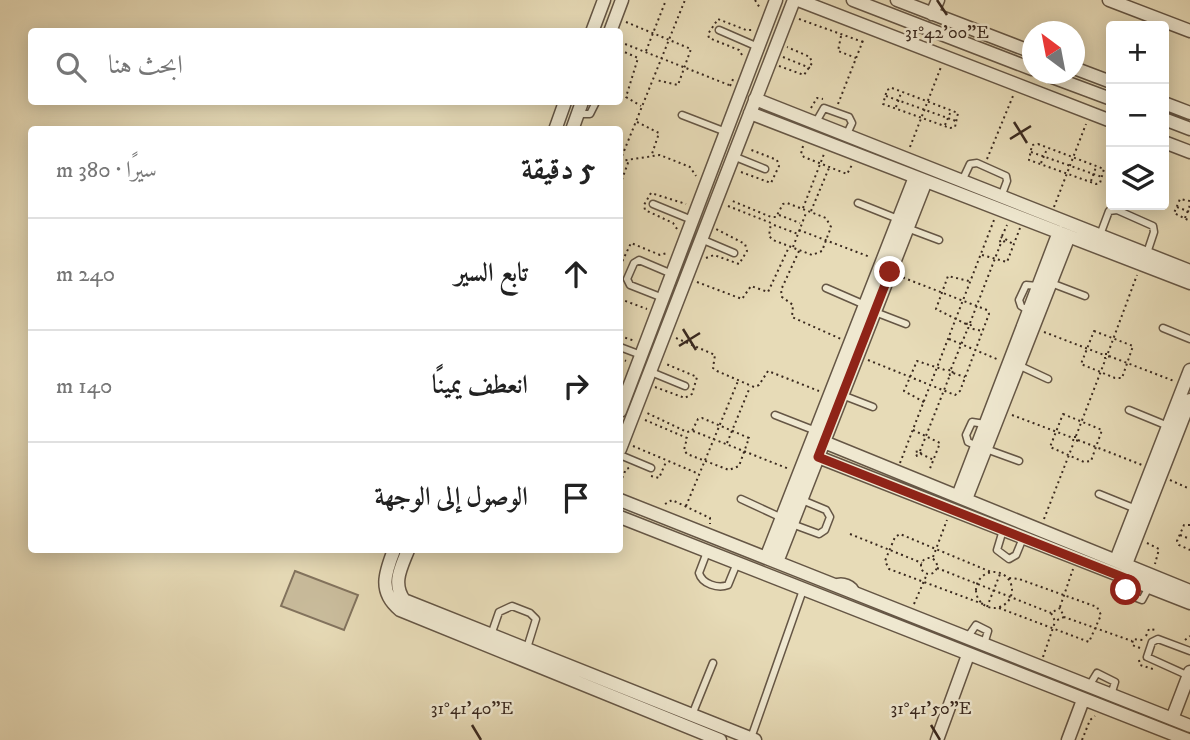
<!DOCTYPE html>
<html lang="ar">
<head>
<meta charset="utf-8">
<style>
	:root { --surface:#fff; --page:#f2f2f2; --text:#222; --muted:#767676; --line:#e0e0e0 }
	body { margin:0; font-family:"IM FELL DW Pica",Amiri,serif; background:var(--page); color:var(--text); direction:rtl }
	.controls { position:absolute; right:21px; top:21px; display:grid; overflow:hidden; border-radius:7px; box-shadow:0 4px 18px #0003 }
	.controls button { width:63px; height:63px; display:grid; place-items:center; padding:0; border:0; border-bottom:2px solid var(--line); background:var(--surface); color:var(--text); font:35px sans-serif }
	.compass { position:absolute; left:1022px; top:21px; width:63px; height:63px; border-radius:50%; background:var(--surface); box-shadow:0 4px 18px #0003; rotate:328deg }
	.stop { position:absolute; width:21px; height:21px; margin:-16px; border:5px solid #8f2418; border-radius:50%; background:#fff }
	.stop.end { background:#8f2418; border-color:#fff; box-shadow:0 2px 7px #0008 }
	.list { margin:0; padding:0; list-style:none }
	h2 { display:flex; justify-content:space-between; align-items:center; height:91px; margin:0; padding:0 28px; font-size:30px }
	h2 small { font-size:23px; font-weight:400; color:var(--muted) }
	.list li { display:grid; grid-template-columns:46px 1fr auto; gap:21px; align-items:center; box-sizing:border-box; height:112px; padding:0 28px; border-top:2px solid var(--line) }
	.list b { display:block; font-size:26px; white-space:nowrap }
	.list em { font-size:23px; font-style:normal; color:var(--muted) }
	.icon { flex:none; width:38px; height:38px; fill:none; stroke:currentColor; stroke-width:2; stroke-linecap:round; stroke-linejoin:round }
	.map { position:relative; flex:none; width:1190px; height:740px; overflow:hidden; direction:ltr }
	.search { position:absolute; background:var(--surface); box-shadow:0 4px 18px #0003; left:28px; top:28px; width:595px; height:77px; display:flex; align-items:center; gap:18px; box-sizing:border-box; padding:0 24px; border-radius:7px; color:var(--muted); font-size:26px }
	.panel { position:absolute; background:var(--surface); box-shadow:0 4px 18px #0003; left:28px; top:126px; width:595px; height:427px; border-radius:7px; direction:rtl }
	.map>svg:first-child { display:block }
</style>
</head>
<body>
<div class="map">
<svg width="1190" height="740" viewBox="0 0 1190 740">
	<rect width="100%" height="100%" fill="#e7dbb7"/>
	<filter id="stains"><feTurbulence type="fractalNoise" baseFrequency=".00286" numOctaves="4"/><feColorMatrix values="0 0 0 0 .2 0 0 0 0 .09 0 0 0 0 .02 0 0 0 .5 -.17"/></filter>
	<radialGradient id="worn" r=".72"><stop offset=".6" stop-color="#630" stop-opacity="0"/><stop offset="1" stop-color="#630" stop-opacity=".3"/></radialGradient>
	<path fill="#cabd9d" stroke="#82735e" stroke-width="2" d="M295 571 358 595 344 630 281 606Z"/>
	<g fill="none" stroke-linecap="round" stroke-linejoin="round">
		<g stroke="#655645" stroke-width="9">
			<path id="service" d="M719 30 758 47
				M578 114H590L596 102
				M682 115 726 132
				M816 122 824 108 849 117 852 123 846 136
				M733 156 765 169
				M962 181 970 164 977 163 1006 176 1007 181 1001 197
				M858 203 898 219
				M653 204 692 220
				M907 228 939 240
				M1100 235 1109 211 1117 210 1153 226 1154 232 1147 253
				M701 239 734 253
				M1051 283 1085 296
				M826 288 865 305
				M663 298 630 285 627 279 634 263 639 260 672 274
				M1029 311 1021 306 1019 300 1026 285 1038 286
				M875 312 906 324
				M1163 328 1190 339
				M620 347 641 355
				M1018 365 1048 379
				M651 372 685 386
				M842 395 873 407
				M1129 410 1168 426
				M775 415 816 431
				M977 446 968 442 966 435 972 422 985 424
				M986 449 1019 461
				M620 455 651 468
				M1099 494 1136 509
				M741 499 782 518
				M792 524 819 534 825 530 830 517 826 510 802 500
				M1003 530 997 550 1009 559 1016 555 1023 538
				M707 552 699 573C702 584 718 589 728 585L737 563
				M1130 580 1126 590 1129 595 1142 600 1149 587
				M835 583C842 579 855 584 856 592
				M491 635 499 612 512 606 530 613 536 619 527 648
				M967 638 976 625 988 631 984 644
				M1189 676 1147 657 1152 642 1158 639 1190 651
				M1089 686 1097 673 1115 682 1111 695
				M692 715 713 663
				M751 738 803 590"/>
		</g>
		<g stroke="#655645" stroke-width="15">
			<path id="minor" d="M798 0 1111 121
				M853 0 1032 69
				M897 0 1032 52
				M1109 0 1190 31
				M932 14 938 0
				M592 32 604 0
				M610 32 622 0
				M1074 68 1111 82
				M1044 74 1111 99
				M755 99 1190 271
				M1164 103 1190 113
				M750 113 1190 283
				M1164 119 1190 129
				M555 130 565 102
				M572 130 582 102
				M1164 142 1190 152
				M620 411 776 0
				M824 442 1190 591
				M620 449 794 0
				M818 457 1190 603
				M958 496 1059 232
				M966 499 1069 236
				M620 500 1190 726
				M620 517 1188 740
				M394 550C385 573 378 592 400 610L720 740
				M408 550C401 568 392 583 404 600L755 740
				M766 558 915 177
				M1116 560 1190 370
				M777 562 926 181
				M1126 564 1190 400
				M1172 719 1190 672
				M937 740 968 655
				M1068 740 1083 700"/>
		</g>
		<path stroke="#3a291f" stroke-width="2" stroke-dasharray="2 3.5" stroke-linecap="butt" d="M755 0 760 8
			M799 19 863 42
			M626 22 691 49 678 85 656 80
			M841 36 838 51 856 58
			M620 42 729 85
			M620 50 638 58 626 97 641 106
			M646 51 666 0
			M742 55 739 50 709 38 708 34 718 19 746 30H752
			M783 57 810 68
			M779 66 804 75 812 63 810 57 787 47
			M730 86 734 77
			M892 88 958 113 955 127 950 128 883 104 887 90Z
			M886 96 956 121
			M838 104 864 38
			M896 107 901 93
			M811 108 817 98 823 99
			M637 122 659 133 652 154
			M945 125 951 111
			M1038 144 1104 169 1100 183 1096 184 1029 160 1032 145Z
			M803 146 801 154 804 157 847 174 853 163
			M910 147 941 67
			M1031 152 1102 177
			M987 159 1013 96
			M620 161 660 155 690 167 696 176
			M620 161 685 0
			M1041 163 1047 149
			M741 172 771 183 779 166 777 160 749 149
			M1091 181 1096 167
			M620 185 629 160
			M1190 201 1180 199 1174 213 1190 221
			M728 206 771 223 769 236 773 240 812 255 822 251 831 227 826 218 787 203 783 204 776 217H771L730 200
			M1054 207 1086 124
			M1177 207 1190 212
			M803 208 824 154
			M811 211 829 168
			M779 215 800 223
			M1185 218 1190 205
			M774 225 798 234
			M677 229 673 223 645 210 644 205 651 193 686 204
			M799 230 870 257
			M1002 236 1007 225
			M1005 241 1001 243 999 239 1002 237 1013 244
			M793 247 806 213
			M799 251 781 290 782 297 793 305 792 317 841 339
			M982 255 1007 262 1020 228
			M706 258 714 255 739 264 747 251 745 244 716 229
			M620 266 631 243 660 255 667 253
			M697 282 742 299 751 286 768 292 789 247
			M620 299 647 309
			M970 323 1001 243
			M966 324 936 309 948 276 969 281
			M971 326 970 323 966 324 968 328 983 331
			M1094 331 1133 346 1122 378H1115L1081 364Z
			M1044 332 1104 355
			M620 336 635 341
			M676 338 715 355 713 368 717 371 754 387 759 385 768 371 819 391
			M949 339 999 360
			M1108 353 1137 275
			M1105 354H1109V358H1105Z
			M1109 356 1174 381
			M620 358 626 361
			M868 360 955 395 960 391 989 314 987 310 899 276
			M951 369 968 328
			M953 373 951 369 948 371 950 375 953 373 965 377
			M655 387 685 398 692 394 697 377 666 364
			M924 402 904 391 917 361 948 371
			M1063 414 1102 430 1091 461 1084 462 1050 447Z
			M1012 415 1073 438
			M645 420 687 438 684 450 687 454 729 470 739 466 749 438 702 418 698 419 692 431 687 432 645 412
			M913 430 940 443 929 471
			M693 431 789 469
			M1076 436 1106 358
			M1074 437H1077V441H1073Z
			M1078 440 1142 465
			M727 443 750 387
			M633 446 699 474
			M920 451 950 375
			M921 454 920 451 915 452 917 456 921 454 934 460
			M900 463 994 220
			M651 476 659 478 666 462
			M1170 480 1190 489
			M620 483 626 469 629 468
			M665 504 672 500 710 518V524
			M686 506 738 381
			M1044 519 1074 442
			M1190 525H1184L1177 541 1179 545 1190 550
			M850 534 922 563
			M1180 535 1190 539
			M1147 543 1159 549 1155 564
			M933 557 947 520
			M921 566a8 8 0 1 1 16 0a8 8 0 1 1-16 0Z
			M937 568 1051 613
			M976 590a18 18 0 1 1 36 0a18 18 0 1 1-36 0Z
			M914 604 927 574
			M983 604 889 569 885 561 895 537 900 534 991 572
			M987 607 1000 574
			M1060 607 1073 569
			M999 608 1089 642 1101 615 1097 607 1019 579 1008 578
			M1064 617 1055 621 1051 613 1060 608 1064 617 1132 641
			M1146 636 1149 629 1157 630
			M1185 640 1190 636
			M1140 648 1132 645 1133 639 1143 640
			M1043 657 1055 622
			M1139 660 1140 665 1153 669
			M1082 740 1090 720 1095 716"/>
		<use href="#service" stroke="#efe8d0" stroke-width="6"/>
		<use href="#minor" stroke="#efe8d0" stroke-width="12"/>
	</g>
	<g fill="none" stroke-linecap="round" stroke-linejoin="round">
		<path stroke="#8f2418" stroke-width="9" d="M890 272 818 457 1130 580 1126 590"/>
	</g>
	<path fill="none" stroke="#3a291f" stroke-width="2.5" d="M937 0 947 15M1014 122 1027 143M1010 139 1031 126M683 329 696 350M679 346 700 333M472 725 481 740M931 725 940 740"/>
	<g font-size="18" text-anchor="middle" fill="#3a291f" stroke="#efe8d0" stroke-width="5" stroke-linejoin="round" paint-order="stroke">
		<text x="947" y="38">31°42'00"E</text>
		<text x="472" y="714">31°41'40"E</text>
		<text x="931" y="714">31°41'50"E</text>
	</g>
	<rect width="100%" height="100%" filter="url(#stains)"/>
	<rect width="100%" height="100%" fill="url(#worn)"/>
</svg>
<div class="controls">
<button>+</button>
<button>−</button>
<button><svg class="icon" aria-label="layers" viewBox="0 0 24 24"><path d="M12 4l9 5-9 5-9-5zM3 14l9 5 9-5"/></svg></button>
</div>
<svg class="compass" viewBox="-18 -18 36 36"><path d="M0-13l5 13h-10z" fill="#e53935"/><path d="M0 13l5-13h-10z" fill="#767676"/></svg>
<div class="stop" style="left:1126px;top:590px"></div>
<div class="stop end" style="left:890px;top:272px"></div>
<div class="search"><svg class="icon" aria-label="search" viewBox="0 0 24 24"><circle cx="10" cy="10" r="6"/><path d="M15 15l6 6"/></svg>ابحث هنا</div>
<section class="panel">
<h2>5 دقيقة<small>سيرًا · 380 m</small></h2>
<ul class="list">
<li><svg class="icon" aria-label="ahead" viewBox="0 0 24 24"><path d="M12 20V5M6 11l6-6 6 6"/></svg><div><b>تابع السير</b></div><em>240 m</em></li>
<li><svg class="icon" aria-label="right" viewBox="0 0 24 24"><path d="M7 20v-9h11M14 6l5 5-5 5"/></svg><div><b>انعطف يمينًا</b></div><em>140 m</em></li>
<li><svg class="icon" aria-label="arrive" viewBox="0 0 24 24"><path d="M6 21V4h12l-3 4 3 4H6"/></svg><div><b>الوصول إلى الوجهة</b></div></li>
</ul>
</section>
</div>
</body>
</html>
